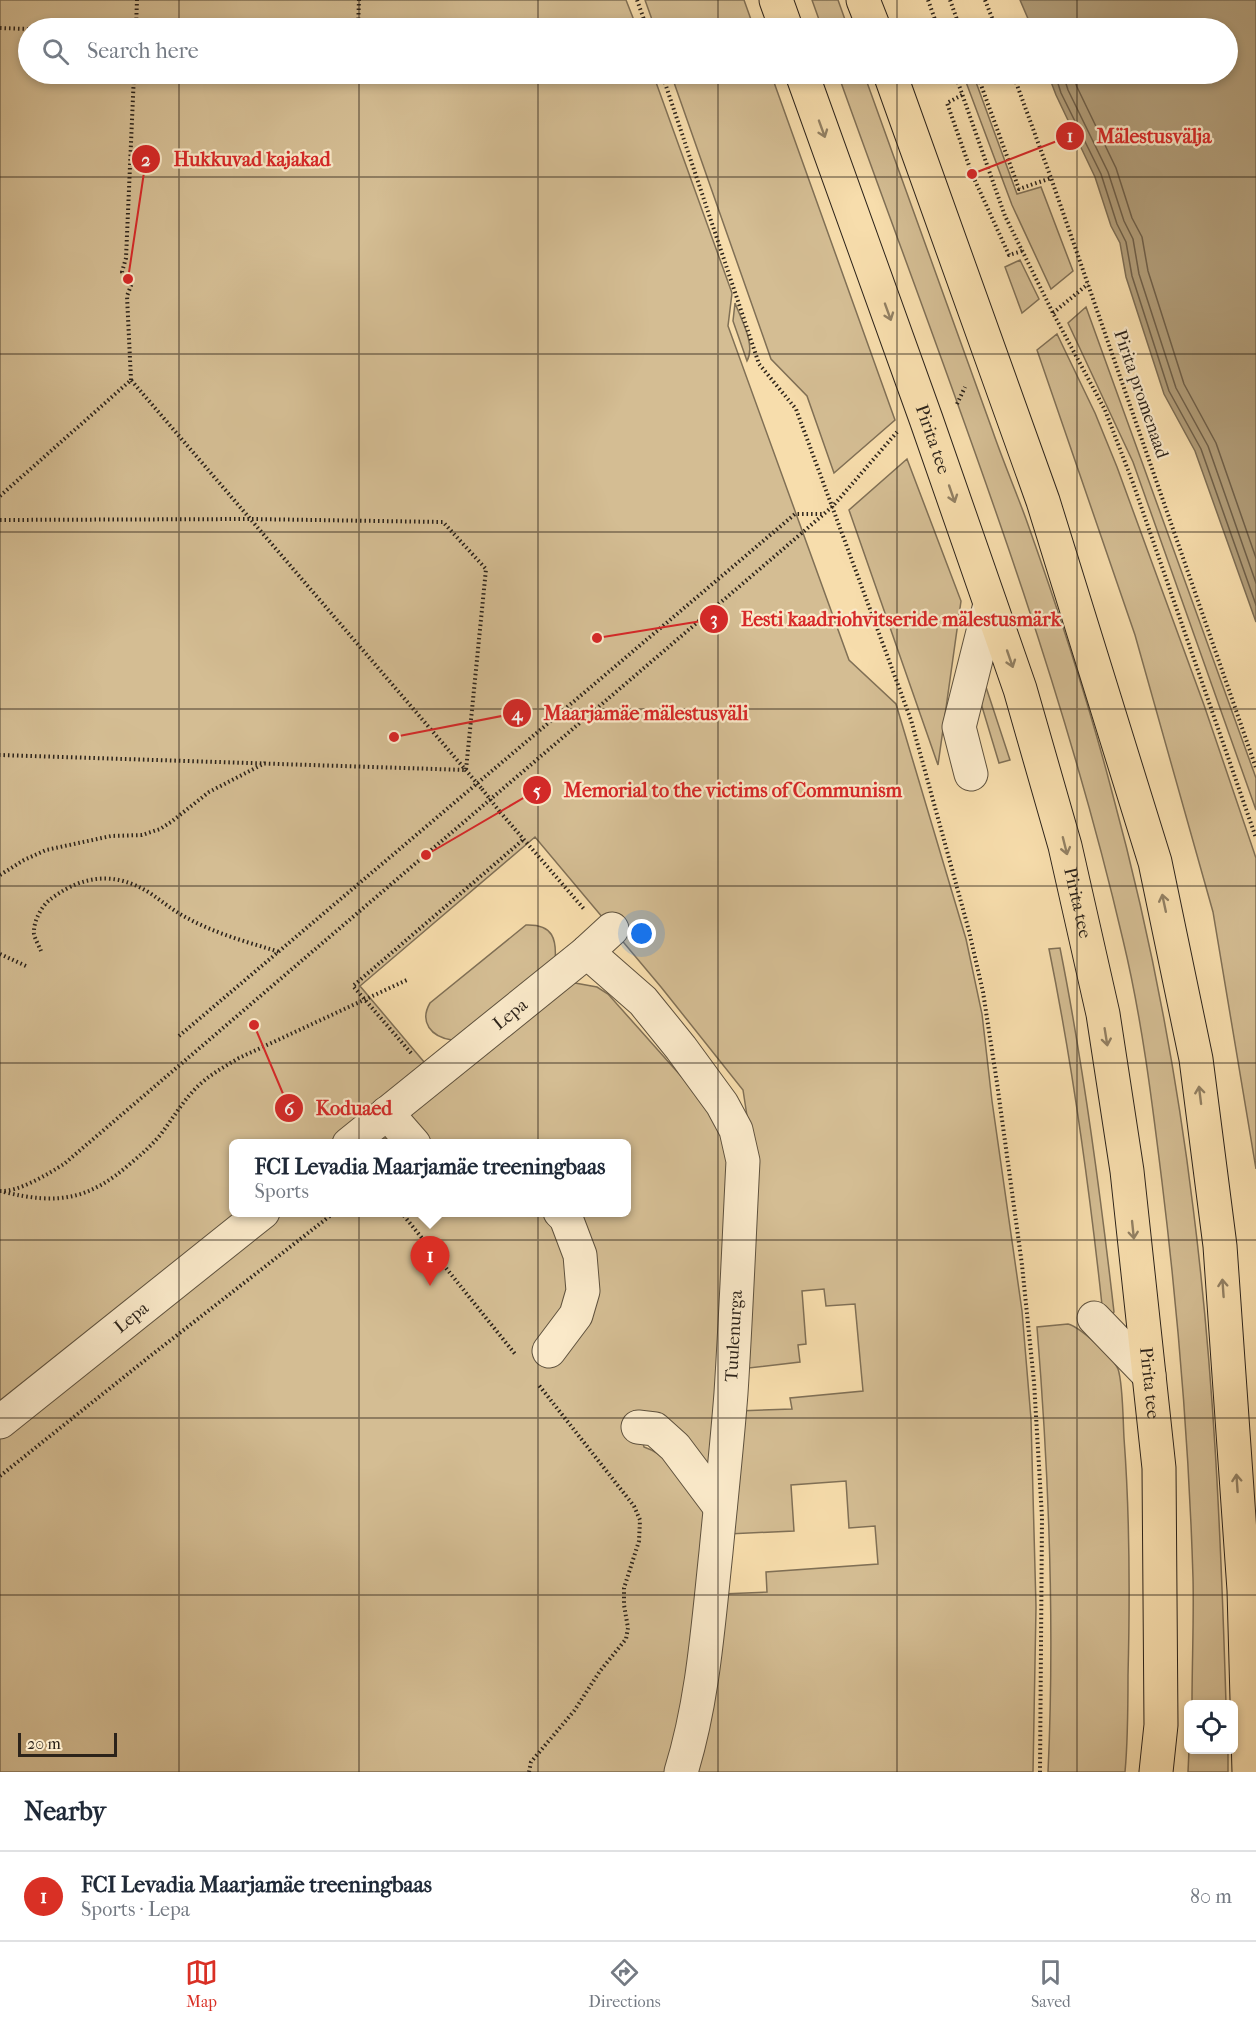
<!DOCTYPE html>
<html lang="en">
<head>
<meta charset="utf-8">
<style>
	:root { --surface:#fff; --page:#f6f6f7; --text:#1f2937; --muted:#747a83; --line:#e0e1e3; --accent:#d93025 }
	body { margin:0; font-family:"IM FELL French Canon",serif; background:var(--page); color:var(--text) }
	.controls { position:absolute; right:18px; bottom:18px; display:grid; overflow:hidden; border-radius:9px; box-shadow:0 3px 9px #0003 }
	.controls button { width:54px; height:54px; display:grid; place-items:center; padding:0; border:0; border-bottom:2px solid var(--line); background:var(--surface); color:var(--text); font:30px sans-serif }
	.scale { position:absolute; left:18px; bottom:15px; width:99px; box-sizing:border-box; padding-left:6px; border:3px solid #2c231a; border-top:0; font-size:16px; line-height:21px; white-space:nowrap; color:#2c231a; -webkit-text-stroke:4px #fae9c9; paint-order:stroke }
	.you { position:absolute; left:642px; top:934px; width:21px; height:21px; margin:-15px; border:4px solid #fff; border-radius:50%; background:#1a73e8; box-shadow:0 0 0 9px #1a73e833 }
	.badge { display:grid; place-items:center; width:39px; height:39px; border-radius:50%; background:var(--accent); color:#fff; font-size:20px; font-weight:700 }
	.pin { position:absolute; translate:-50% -50px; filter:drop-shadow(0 2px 3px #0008) }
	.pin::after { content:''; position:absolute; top:32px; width:21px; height:18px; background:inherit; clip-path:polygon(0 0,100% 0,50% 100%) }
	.popup { position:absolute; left:229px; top:1139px; width:402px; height:78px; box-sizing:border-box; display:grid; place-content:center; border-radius:9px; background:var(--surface); filter:drop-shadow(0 2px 4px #0005); font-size:20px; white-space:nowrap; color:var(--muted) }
	.popup b { font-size:22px; color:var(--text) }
	.popup::after { content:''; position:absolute; left:50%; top:100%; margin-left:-12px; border:12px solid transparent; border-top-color:var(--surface) }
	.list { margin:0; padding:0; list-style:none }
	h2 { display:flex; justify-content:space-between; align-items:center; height:78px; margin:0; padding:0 24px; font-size:26px }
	h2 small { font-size:20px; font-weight:400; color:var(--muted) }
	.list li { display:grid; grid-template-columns:39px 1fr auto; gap:18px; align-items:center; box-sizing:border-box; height:90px; padding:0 24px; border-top:2px solid var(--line) }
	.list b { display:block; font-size:22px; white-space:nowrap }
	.list p { margin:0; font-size:20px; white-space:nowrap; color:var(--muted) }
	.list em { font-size:20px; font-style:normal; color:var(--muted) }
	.icon { flex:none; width:33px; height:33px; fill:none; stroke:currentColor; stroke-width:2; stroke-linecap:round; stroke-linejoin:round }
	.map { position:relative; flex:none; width:1256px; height:1772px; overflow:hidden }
	.search { position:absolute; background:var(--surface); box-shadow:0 3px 9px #0003; left:18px; right:18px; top:18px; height:66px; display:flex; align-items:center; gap:15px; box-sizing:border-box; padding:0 21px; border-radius:33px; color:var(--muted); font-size:22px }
	.sheet { height:168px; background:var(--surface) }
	nav { display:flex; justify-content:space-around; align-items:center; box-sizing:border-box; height:84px; border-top:2px solid var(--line); background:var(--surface); font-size:16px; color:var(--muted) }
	nav a { display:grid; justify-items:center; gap:3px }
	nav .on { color:var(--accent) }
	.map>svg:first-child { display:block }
</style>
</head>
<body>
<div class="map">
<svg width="1256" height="1772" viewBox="0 0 1256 1772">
	<rect width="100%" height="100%" fill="#f7ddac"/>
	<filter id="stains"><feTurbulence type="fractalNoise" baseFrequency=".00333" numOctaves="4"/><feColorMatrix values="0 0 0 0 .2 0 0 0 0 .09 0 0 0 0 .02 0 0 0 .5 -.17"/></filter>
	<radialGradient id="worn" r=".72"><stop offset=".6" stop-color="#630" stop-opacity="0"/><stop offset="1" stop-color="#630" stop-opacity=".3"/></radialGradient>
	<path fill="#d4bd93" stroke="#807056" stroke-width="1.5" d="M0 0H626L637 28H28V74H653L732 293 728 326 849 660 896 704 966 939 982 1014 992 1101 1022 1311 1031 1419 1036 1607 1033 1772H695L722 1594 767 1592 766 1572 878 1564 875 1526 849 1528 846 1481 791 1485 794 1531 728 1534 737 1411 792 1409 790 1398 863 1391 855 1304 826 1306 824 1289 802 1291 806 1344 798 1345 800 1362 740 1369 747 1116 743 1090 661 987 535 837 360 986 435 1075 349 1143 234 1144V1212L263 1213 0 1422Z
		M645 0H744L754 28H655Z
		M812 0H838L848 28H822Z
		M671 74H771L895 420 834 473 807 396 771 359Z
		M838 74H864C907 193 950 312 993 432 1003 461 1015 489 1026 519 1058 609 1088 700 1112 792 1149 928 1176 1068 1193 1207 1214 1372 1221 1538 1226 1704H1192C1192 1662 1194 1620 1193 1578 1189 1445 1178 1313 1162 1182 1152 1101 1142 1019 1123 940 1054 643 940 360 838 74Z
		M963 74H973L1017 194 1041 187 1073 271 1051 289 1012 205Z
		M1020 260 1039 299 1022 313 1005 267Z
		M735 303C741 319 756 345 747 361L733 321Z
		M1086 307 1256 778V810L1133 462 1068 323Z
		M1057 334 1095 413 1117 467 1204 705 1256 858V1169L1213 912 1135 635 1037 350Z
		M907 459 961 601 938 765 849 510Z
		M986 687 1010 760 999 763 980 700 981 689Z
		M526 925C553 924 557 939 555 962L452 1040C431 1037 419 1022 430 1003Z
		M1060 948C1084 1068 1100 1190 1114 1312L1112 1314 1102 1305C1089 1185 1073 1067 1049 949Z
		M575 983 597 987 608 994 697 1094 719 1129 728 1165 714 1471 656 1415 634 1411 644 1447C671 1456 688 1485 706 1506L698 1604 670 1772H0V1439L282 1213 626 1212V1144L367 1143 373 1138 392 1139 416 1123 411 1115 565 986Z
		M1068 1324C1080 1327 1113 1357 1118 1369 1123 1383 1123 1422 1124 1438 1130 1517 1130 1597 1128 1676 1128 1708 1128 1740 1125 1772H1048C1055 1623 1049 1475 1037 1327Z
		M1189 1750H1228V1772H1188Z"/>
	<path fill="#b29e7a" stroke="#7c6d54" stroke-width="1.5" d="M1020 0H1256V622L1195 451 1164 394 1126 277 1120 243 1111 226 1095 177 1056 95 1048 74H1228V28H1032Z"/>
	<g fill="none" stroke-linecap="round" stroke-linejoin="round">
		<path stroke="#6f604a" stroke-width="1.5" d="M1055 74 1061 93 1101 174 1117 224 1126 242 1132 276 1169 391 1201 449 1256 605
			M1063 74 1068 90 1108 172 1124 221 1133 239 1139 274 1176 388 1208 446 1256 583
			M1072 74 1077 87 1116 168 1132 218 1142 237 1148 271 1184 384 1216 443 1256 558"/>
		<g stroke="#5f523e" stroke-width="35">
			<g id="minor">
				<path d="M971 774 959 727 990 604"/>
				<path d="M587 952 643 1001 681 1048 722 1104 736 1130 743 1161C739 1239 736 1316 731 1393 727 1446 721 1499 716 1552 708 1626 703 1701 681 1772"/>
				<path d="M387 1113 414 1144"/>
				<path id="s1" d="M349 1144 587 952 612 929"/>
				<path d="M1094 1318 1149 1375"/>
				<path d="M549 1351 576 1315 583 1291 580 1255 566 1218 560 1212"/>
				<path id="s2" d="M0 1422 263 1212"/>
				<path d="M638 1427 655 1429 675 1447 720 1507"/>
			</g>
		</g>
		<g stroke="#2c231a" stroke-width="35">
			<g id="major">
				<path d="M776 0 786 28"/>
				<path d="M863 0 874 28"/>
				<path id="s3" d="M802 74 926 419 1020 689 1065 846 1103 1014 1127 1171 1159 1468 1161 1725 1156 1772"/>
				<path d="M890 74 1043 501 1155 862 1196 1059 1220 1246 1244 1590 1249 1772"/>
			</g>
		</g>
		<path stroke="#2c231a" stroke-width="4" stroke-dasharray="1.5 3" stroke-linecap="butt" d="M637 0 647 28
			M928 0 938 28
			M950 0 960 28
			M985 0 996 28
			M0 28 28 29
			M136 28 137 0
			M358 28 359 0
			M662 74 759 364 796 409 911 720 969 931 983 992 997 1083 1022 1265 1034 1382 1042 1517 1040 1772
			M955 74 1005 216 1053 313 1105 410 1133 483 1256 838
			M977 74 1019 189 1051 178 1256 768
			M1013 74 1051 178
			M962 95 947 103 972 174 1009 255 1022 251
			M1053 313 1088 284
			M131 380 127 296 132 283 122 272 126 258 134 74
			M957 404 965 387
			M0 496 131 380 482 789
			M0 520 250 519 443 522 486 569 466 770 0 755
			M500 812 584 909
			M0 875 24 860 46 850 111 836 142 835 160 829 171 822 209 792 265 763
			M41 951C39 946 35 939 34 934 33 921 42 905 52 898 85 874 116 872 150 893 163 902 175 912 189 919 217 934 250 943 280 952
			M0 954 26 966
			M179 1036 795 514H823
			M411 1053 353 986 524 839
			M0 1191C19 1192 48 1174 64 1164L810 526 833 506 897 432
			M4 1192C58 1205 89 1200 131 1163 142 1154 152 1145 161 1134 173 1118 183 1101 197 1087 209 1075 224 1067 239 1058L409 979
			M401 1212 515 1354
			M0 1476 149 1357 335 1212
			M529 1772 531 1762 574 1711 600 1671 626 1639 628 1628 624 1605V1588L639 1541 640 1520 634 1506 538 1384"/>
		<use href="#minor" stroke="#fae9c9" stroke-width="33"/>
		<use href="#major" stroke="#f7ddac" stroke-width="33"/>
		<path stroke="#2c231a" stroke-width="4" stroke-dasharray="1.5 3" stroke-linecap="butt" d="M482 789 500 812"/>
	</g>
	<defs><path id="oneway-shaft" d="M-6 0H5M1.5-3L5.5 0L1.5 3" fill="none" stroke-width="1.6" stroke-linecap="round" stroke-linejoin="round" transform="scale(1.5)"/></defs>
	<g stroke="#928063">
		<use href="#oneway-shaft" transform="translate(822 129) rotate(70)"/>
		<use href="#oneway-shaft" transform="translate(888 312) rotate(70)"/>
		<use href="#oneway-shaft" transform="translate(952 494) rotate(71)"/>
		<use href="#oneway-shaft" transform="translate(1010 659) rotate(71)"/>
		<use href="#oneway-shaft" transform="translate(1065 846) rotate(76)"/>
		<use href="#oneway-shaft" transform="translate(1164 903) rotate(-102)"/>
		<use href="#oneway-shaft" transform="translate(1106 1037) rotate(81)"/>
		<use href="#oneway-shaft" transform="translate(1200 1095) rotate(-97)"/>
		<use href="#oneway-shaft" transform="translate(1133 1230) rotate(84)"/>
		<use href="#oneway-shaft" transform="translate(1223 1288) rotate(-94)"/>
		<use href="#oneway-shaft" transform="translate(1237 1483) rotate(-94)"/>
	</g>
	<path fill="none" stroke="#2c231a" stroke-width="1.5" stroke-opacity="0.55" d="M179 0V28M359 0V28M538 0V28M718 0V28M897 0V28M1077 0V28M179 74V1772M359 74V1772M538 74V1772M718 74V1772M897 74V1772M1077 74V1772M0 177H1256M0 354H1256M0 532H1256M0 709H1256M0 886H1256M0 1063H1256M0 1240H1256M0 1418H1256M0 1595H1256"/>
	<g text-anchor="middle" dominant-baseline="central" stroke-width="4.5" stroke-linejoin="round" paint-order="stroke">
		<g font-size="18" fill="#2c231a" stroke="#fae9c9">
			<text transform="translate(1141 394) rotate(71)">Pirita promenaad</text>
			<text stroke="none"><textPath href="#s3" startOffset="388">Pirita tee</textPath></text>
			<text stroke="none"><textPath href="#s3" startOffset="874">Pirita tee</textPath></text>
			<text stroke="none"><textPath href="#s1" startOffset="207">Lepa</textPath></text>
			<text stroke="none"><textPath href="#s2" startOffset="168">Lepa</textPath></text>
			<text transform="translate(734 1336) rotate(-87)">Tuulenurga</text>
			<text stroke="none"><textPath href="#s3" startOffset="1360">Pirita tee</textPath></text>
		</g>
	</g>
	<path fill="none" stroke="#d62828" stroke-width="2" d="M972 174L1070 136M128 279L146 159M597 638L714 619M394 737L517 713M426 855L537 790M254 1025L289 1108"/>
	<g fill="#d62828" stroke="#fae9c9" stroke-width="2">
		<circle cx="972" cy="174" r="6"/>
		<circle cx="128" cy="279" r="6"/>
		<circle cx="597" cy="638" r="6"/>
		<circle cx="394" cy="737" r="6"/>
		<circle cx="426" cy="855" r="6"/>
		<circle cx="254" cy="1025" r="6"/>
		<circle cx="1070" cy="136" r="15"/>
		<circle cx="146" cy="159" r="15"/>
		<circle cx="714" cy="619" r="15"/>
		<circle cx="517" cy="713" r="15"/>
		<circle cx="537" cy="790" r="15"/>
		<circle cx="289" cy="1108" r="15"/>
	</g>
	<g font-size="18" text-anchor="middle" font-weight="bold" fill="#fff">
		<text x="1070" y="142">1</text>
		<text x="146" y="166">2</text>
		<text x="714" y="625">3</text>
		<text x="517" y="720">4</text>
		<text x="537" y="797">5</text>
		<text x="289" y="1115">6</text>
	</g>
	<g font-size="20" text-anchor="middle" font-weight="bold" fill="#d62828" stroke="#fae9c9" stroke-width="4.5" stroke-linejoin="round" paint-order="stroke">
		<text x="1154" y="143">Mälestusvälja</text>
		<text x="252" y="166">Hukkuvad kajakad</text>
		<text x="901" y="626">Eesti kaadriohvitseride mälestusmärk</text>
		<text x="646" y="720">Maarjamäe mälestusväli</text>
		<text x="733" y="797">Memorial to the victims of Communism</text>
		<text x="354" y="1115">Koduaed</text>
	</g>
	<rect width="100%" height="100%" filter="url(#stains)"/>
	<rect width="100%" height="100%" fill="url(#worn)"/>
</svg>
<div class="controls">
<button><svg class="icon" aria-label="locate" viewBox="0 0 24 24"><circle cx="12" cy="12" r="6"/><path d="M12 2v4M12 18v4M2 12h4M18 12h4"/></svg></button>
</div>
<div class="scale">20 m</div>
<div class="you"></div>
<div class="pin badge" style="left:430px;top:1286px">1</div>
<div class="popup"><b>FCI Levadia Maarjamäe treeningbaas</b>Sports</div>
<div class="search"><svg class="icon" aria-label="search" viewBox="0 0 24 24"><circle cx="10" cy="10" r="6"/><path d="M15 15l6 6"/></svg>Search here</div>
</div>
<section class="sheet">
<h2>Nearby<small></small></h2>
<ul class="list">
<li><span class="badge">1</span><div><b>FCI Levadia Maarjamäe treeningbaas</b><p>Sports · Lepa</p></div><em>80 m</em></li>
</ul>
</section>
<nav>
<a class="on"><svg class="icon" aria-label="map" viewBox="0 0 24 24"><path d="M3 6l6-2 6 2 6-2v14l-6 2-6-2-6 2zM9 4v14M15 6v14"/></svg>Map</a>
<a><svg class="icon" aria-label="directions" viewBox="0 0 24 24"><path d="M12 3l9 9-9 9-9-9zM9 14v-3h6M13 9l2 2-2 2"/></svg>Directions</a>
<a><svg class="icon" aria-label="saved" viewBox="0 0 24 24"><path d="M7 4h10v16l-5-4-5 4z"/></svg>Saved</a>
</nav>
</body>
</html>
